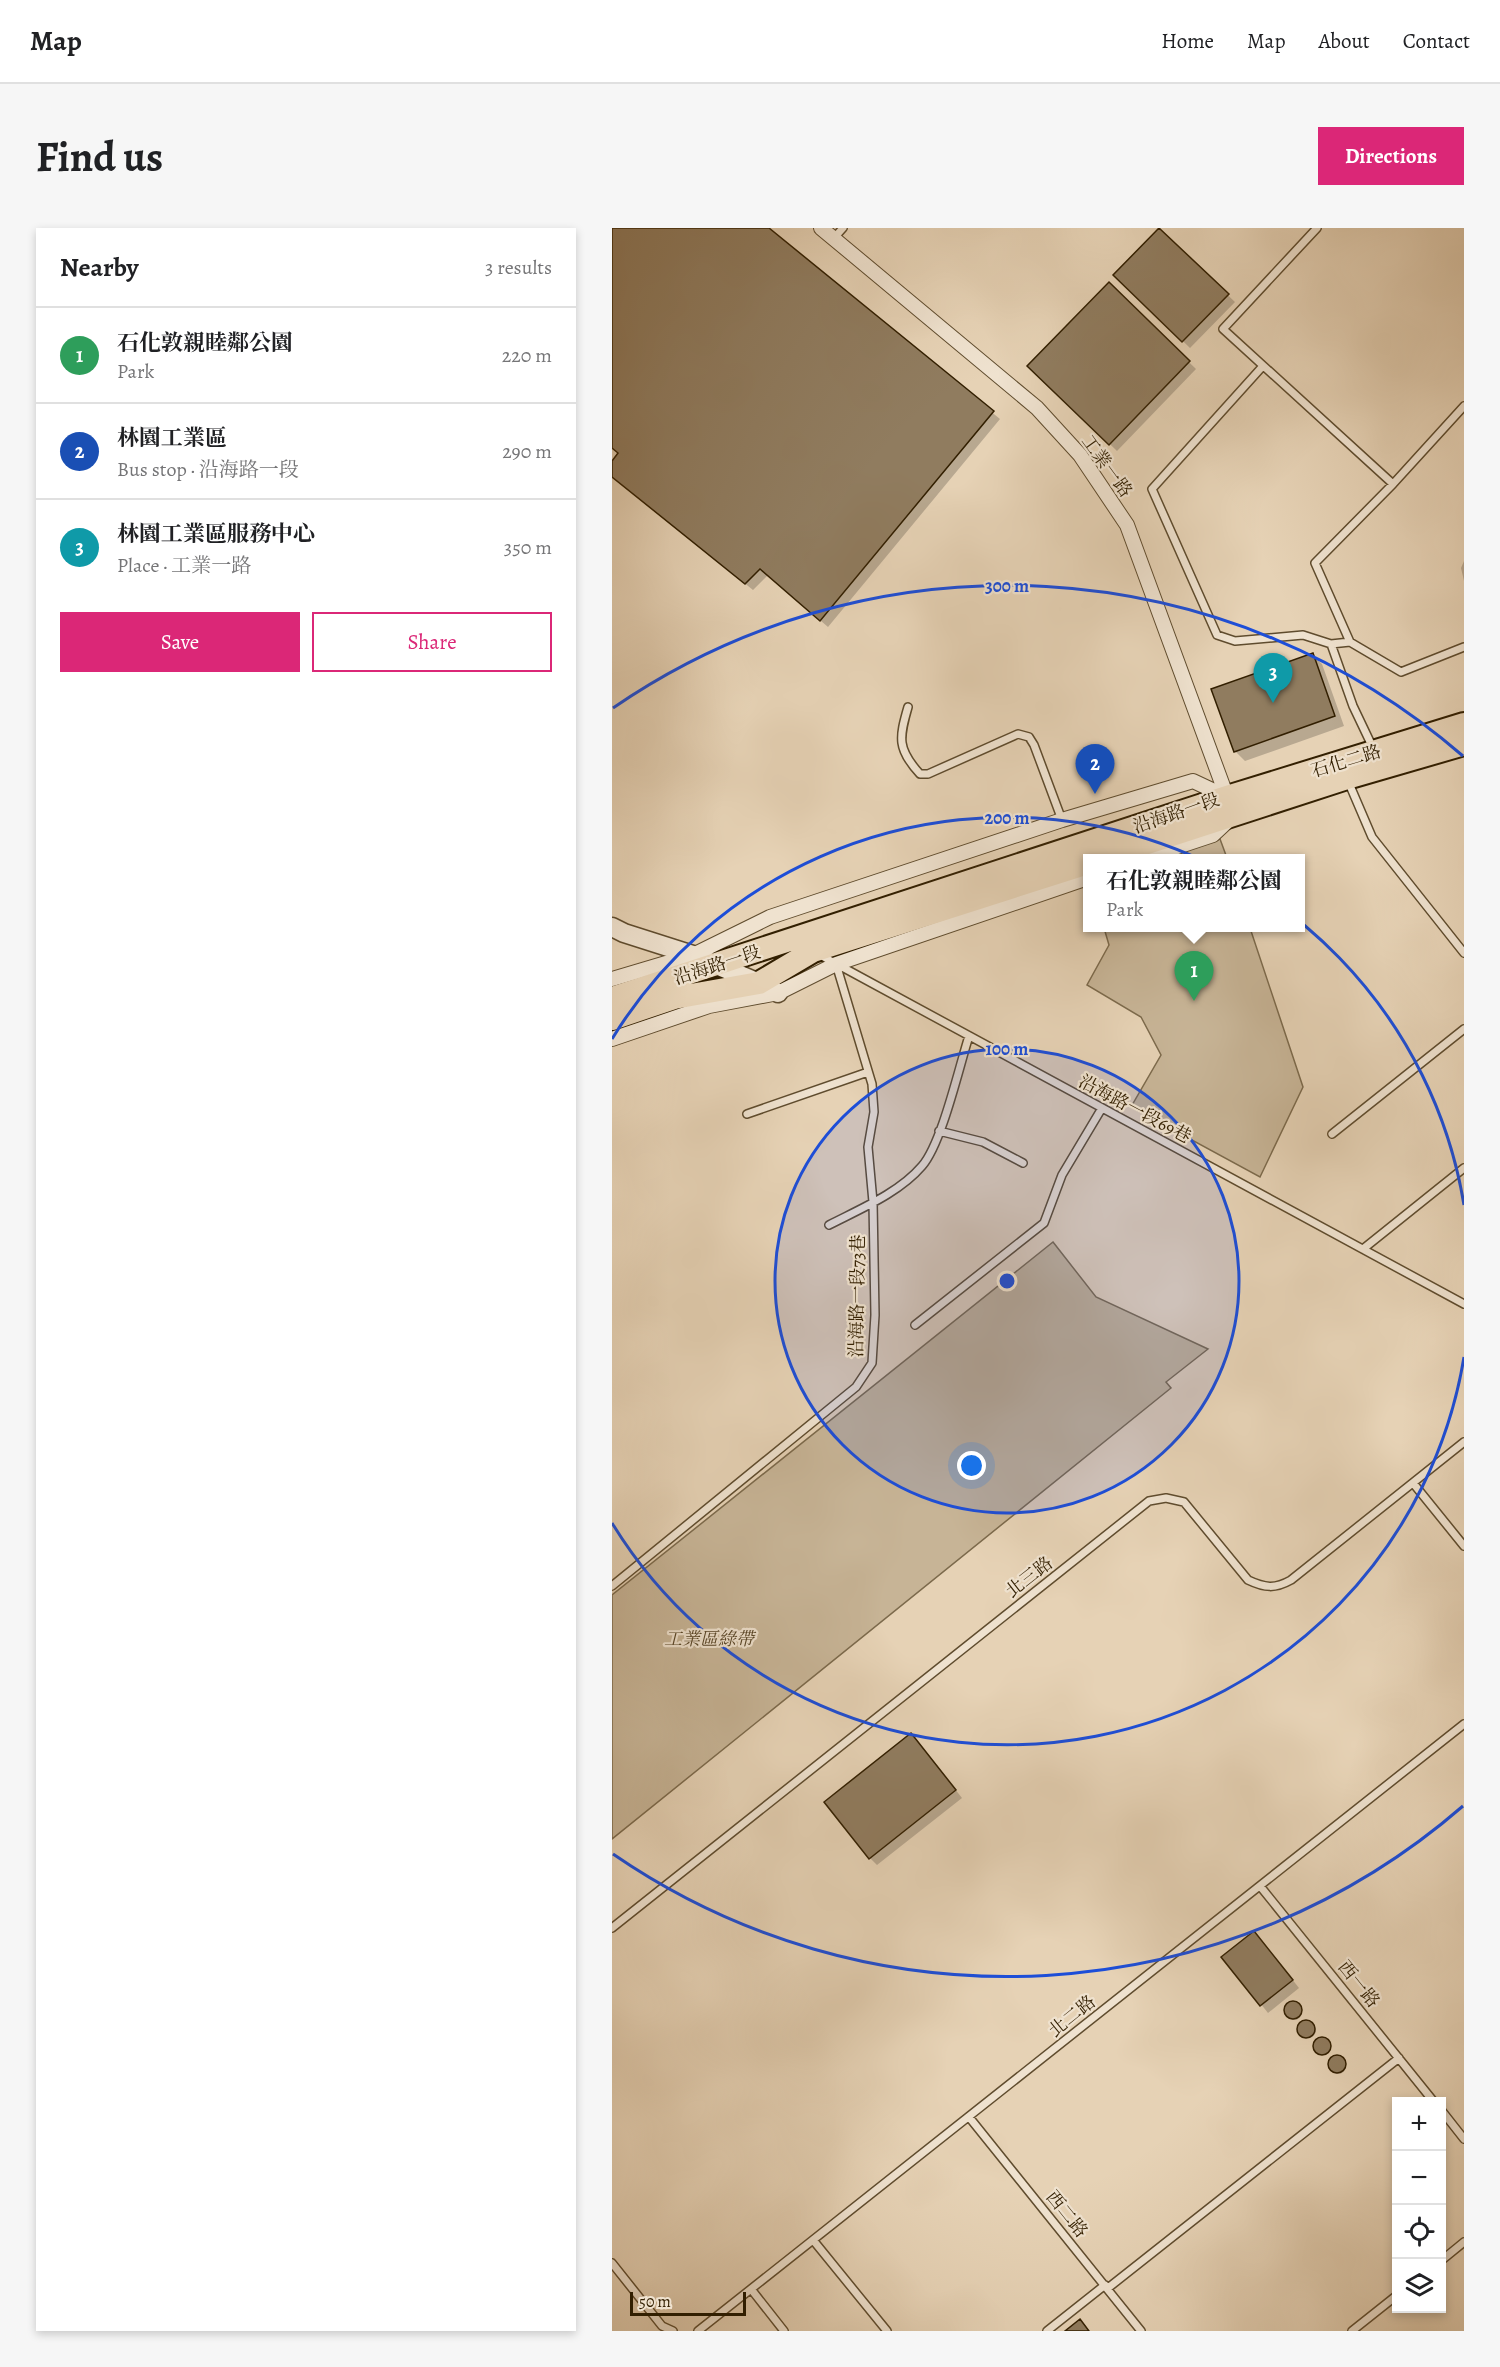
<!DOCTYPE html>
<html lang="en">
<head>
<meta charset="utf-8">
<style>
	:root { --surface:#fff; --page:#f6f6f6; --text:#202124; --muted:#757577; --line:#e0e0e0; --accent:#db2777 }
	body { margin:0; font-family:Alegreya,"Noto Serif TC",serif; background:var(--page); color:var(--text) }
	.controls { position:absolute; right:18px; bottom:18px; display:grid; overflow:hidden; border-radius:0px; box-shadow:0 3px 9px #0003 }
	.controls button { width:54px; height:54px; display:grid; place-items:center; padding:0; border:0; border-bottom:2px solid var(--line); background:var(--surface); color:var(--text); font:30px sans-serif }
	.scale { position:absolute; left:18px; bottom:15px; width:116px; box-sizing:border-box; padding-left:6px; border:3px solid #321f01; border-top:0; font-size:16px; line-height:21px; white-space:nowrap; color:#321f01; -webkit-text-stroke:4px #efe2cf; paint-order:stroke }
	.you { position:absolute; left:360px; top:1238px; width:21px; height:21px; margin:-15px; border:4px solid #fff; border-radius:50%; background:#1a73e8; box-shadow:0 0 0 9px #1a73e833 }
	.badge { display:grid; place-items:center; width:39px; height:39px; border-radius:50%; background:var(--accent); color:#fff; font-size:20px; font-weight:700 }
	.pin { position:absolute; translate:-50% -50px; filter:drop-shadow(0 2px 3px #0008) }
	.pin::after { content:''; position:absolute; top:32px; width:21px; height:18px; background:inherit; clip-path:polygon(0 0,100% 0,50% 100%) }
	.popup { position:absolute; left:471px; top:626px; width:222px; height:78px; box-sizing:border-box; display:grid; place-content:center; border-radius:0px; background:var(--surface); filter:drop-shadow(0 2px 4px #0005); font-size:20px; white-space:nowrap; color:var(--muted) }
	.popup b { font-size:22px; color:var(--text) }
	.popup::after { content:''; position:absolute; left:50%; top:100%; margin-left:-12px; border:12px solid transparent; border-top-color:var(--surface) }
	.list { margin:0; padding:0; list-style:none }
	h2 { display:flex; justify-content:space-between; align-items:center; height:78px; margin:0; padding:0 24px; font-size:26px }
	h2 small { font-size:20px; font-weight:400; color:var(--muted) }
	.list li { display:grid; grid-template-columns:39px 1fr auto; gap:18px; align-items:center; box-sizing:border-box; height:96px; padding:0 24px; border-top:2px solid var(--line) }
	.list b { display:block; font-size:22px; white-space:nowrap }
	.list p { margin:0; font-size:20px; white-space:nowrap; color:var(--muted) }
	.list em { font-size:20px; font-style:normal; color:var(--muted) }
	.actions { display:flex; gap:12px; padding:18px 24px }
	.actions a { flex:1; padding:14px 0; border:2px solid var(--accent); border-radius:0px; text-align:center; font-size:21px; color:var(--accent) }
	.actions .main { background:var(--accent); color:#fff }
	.icon { flex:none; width:33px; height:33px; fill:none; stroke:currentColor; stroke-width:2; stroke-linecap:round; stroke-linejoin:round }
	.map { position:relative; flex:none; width:852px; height:2103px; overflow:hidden; border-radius:0px }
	header { display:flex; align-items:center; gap:36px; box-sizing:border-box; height:84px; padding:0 30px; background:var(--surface); border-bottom:2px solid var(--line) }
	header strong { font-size:28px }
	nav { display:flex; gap:33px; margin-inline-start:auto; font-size:21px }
	.intro { display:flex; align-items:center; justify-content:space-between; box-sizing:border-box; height:144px; padding:0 36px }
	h1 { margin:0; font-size:42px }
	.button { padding:15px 27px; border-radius:0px; background:var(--accent); color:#fff; font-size:21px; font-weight:700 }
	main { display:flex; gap:36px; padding:0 36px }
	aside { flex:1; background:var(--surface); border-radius:0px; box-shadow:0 3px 9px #0003 }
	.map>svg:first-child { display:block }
</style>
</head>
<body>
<header>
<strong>Map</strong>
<nav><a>Home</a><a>Map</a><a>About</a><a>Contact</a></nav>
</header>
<div class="intro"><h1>Find us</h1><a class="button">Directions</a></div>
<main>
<aside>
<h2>Nearby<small>3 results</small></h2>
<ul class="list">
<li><span class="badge" style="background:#2e9e5b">1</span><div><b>石化敦親睦鄰公園</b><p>Park</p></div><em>220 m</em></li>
<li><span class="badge" style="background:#1a4fb4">2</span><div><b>林園工業區</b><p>Bus stop · 沿海路一段</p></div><em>290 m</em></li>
<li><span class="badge" style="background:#0f9aa8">3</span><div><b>林園工業區服務中心</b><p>Place · 工業一路</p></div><em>350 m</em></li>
</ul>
<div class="actions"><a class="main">Save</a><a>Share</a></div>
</aside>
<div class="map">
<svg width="852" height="2103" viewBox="0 0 852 2103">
	<rect width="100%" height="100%" fill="#e6d2b5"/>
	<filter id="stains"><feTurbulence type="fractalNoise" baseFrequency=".00333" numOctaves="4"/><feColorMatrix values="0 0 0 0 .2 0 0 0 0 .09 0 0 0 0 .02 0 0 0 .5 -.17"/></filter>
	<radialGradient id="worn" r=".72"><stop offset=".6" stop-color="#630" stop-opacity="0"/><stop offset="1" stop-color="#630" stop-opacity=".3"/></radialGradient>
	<path fill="#c7b496" stroke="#7c6a4c" stroke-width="1.5" d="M608 611 615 630H547Z
		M492 700H638L691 859 648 949 519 879 549 827 529 789 475 757 497 717Z
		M441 1014 484 1069 596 1121 554 1154 559 1160 0 1611V1367Z"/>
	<path fill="#0003" d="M0 0H155L388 191 216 399 156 347 141 362 0 248V235L8 226 0 219Z
		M547 1 623 74 578 120 503 47Z
		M497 56 584 141 505 223 418 138Z
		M852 333V353L849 340Z
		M700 427 710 436 732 498 633 533 623 523Z
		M306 1514 350 1570 265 1637 258 1630Z
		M649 1712 687 1760 656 1785 612 1729Z
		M674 1784a8 8 0 1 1 16 0a8 8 0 1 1-16 0Z
		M688 1802a8 8 0 1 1 16 0a8 8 0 1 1-16 0Z
		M703 1819a8 8 0 1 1 16 0a8 8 0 1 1-16 0Z
		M718 1838a8 8 0 1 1 16 0a8 8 0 1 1-16 0Z"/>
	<path fill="#907c5f" stroke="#321f01" stroke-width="1.5" d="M0 0H157L382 183 208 393 148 341 133 356 0 249V233L6 225 0 220Z
		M547 0 617 66 570 114 501 47Z
		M497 54 578 133 497 217 415 138Z
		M701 425 723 488 622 524 599 461Z
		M299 1505 344 1562 257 1631 212 1574Z
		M642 1703 681 1752 648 1778 609 1729Z
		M672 1782a9 9 0 1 1 18 0a9 9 0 1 1-18 0Z
		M685 1801a9 9 0 1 1 18 0a9 9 0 1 1-18 0Z
		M701 1818a9 9 0 1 1 18 0a9 9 0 1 1-18 0Z
		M716 1836a9 9 0 1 1 18 0a9 9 0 1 1-18 0Z
		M468 2091 477 2103H453Z"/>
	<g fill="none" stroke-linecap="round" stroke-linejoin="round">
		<g stroke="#5f4c2e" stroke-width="10">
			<path id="service" d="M705 0 611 101 781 256
				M222 10 231 0
				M650 139 540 261 605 407 623 413 691 407 719 416 741 478 761 520
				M852 178 781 256 703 335 738 414 789 444 852 419
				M719 416 738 414
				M296 479C287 510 285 521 308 546H316L406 506 417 509 422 517 450 592
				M736 553 760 609 852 725
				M208 727 852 1076
				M135 886 256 844
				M327 903 371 914 411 935
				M720 906 852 801
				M217 997C248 981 287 965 310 938 330 915 347 839 357 808
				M751 1021 852 940
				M303 1097 432 995 450 947 490 880
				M801 1255 852 1318
				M0 1358 244 1159 260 1135 263 1087 261 974 256 919 262 884 260 856 224 736
				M648 1658 822 1874
				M0 1700 537 1273 554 1270 572 1274 636 1352C653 1360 663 1361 679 1352L852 1214
				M830 1883 852 1911
				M357 1889 529 2103
				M201 2012 275 2103
				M830 2032 852 2014
				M0 2035 50 2098 61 2103
				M496 2060 787 1830
				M139 2061 172 2103
				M86 2103 852 1496
				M435 2103 493 2057
				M740 2103 784 2068"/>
		</g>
		<g stroke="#5f4c2e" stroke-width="16">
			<path id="minor" d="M209 0 425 180 468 227 515 297 615 569
				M532 630 601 607 616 593
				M0 751 81 727 158 689 450 592 581 553 615 569
				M0 811 97 778 166 765 224 736 476 650"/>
		</g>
		<g stroke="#5f4c2e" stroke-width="21">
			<path id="tertiary" d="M0 699 12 705 81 727 147 755 166 765"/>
		</g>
		<g stroke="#321f01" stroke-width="26">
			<path id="primary" d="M489 630 735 550 852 516
				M0 770 615 569 852 496
				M0 791 62 770 147 755 201 723 476 635"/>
		</g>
		<use href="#service" stroke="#efe2cf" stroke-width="7"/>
		<use href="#minor" stroke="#efe2cf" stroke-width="14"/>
		<use href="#tertiary" stroke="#efe2cf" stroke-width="18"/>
		<use href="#primary" stroke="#e6d2b5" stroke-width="22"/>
	</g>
	<circle cx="395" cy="1053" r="232" fill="#1d4ed8" fill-opacity=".12"/>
	<g fill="none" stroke="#1d4ed8" stroke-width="3">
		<circle cx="395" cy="1053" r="232"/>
		<path d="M852 1129A463 463 0 0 1 0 1295M0 811A463 463 0 0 1 852 977"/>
		<path d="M851 1578A695 695 0 0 1 1 1626M1 480A695 695 0 0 1 851 528"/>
	</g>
	<g text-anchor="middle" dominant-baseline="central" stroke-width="4.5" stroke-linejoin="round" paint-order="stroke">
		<g font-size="18" fill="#321f01" stroke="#efe2cf">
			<text transform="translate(495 238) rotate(54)">工業一路</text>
			<text transform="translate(734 533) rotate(-17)">石化二路</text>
			<text transform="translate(564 585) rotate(-19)">沿海路一段</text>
			<text transform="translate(105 737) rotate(-18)">沿海路一段</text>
			<text transform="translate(523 881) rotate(28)">沿海路一段69巷</text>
			<text transform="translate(245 1068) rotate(-89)">沿海路一段73巷</text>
			<text transform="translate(417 1349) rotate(-38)">北三路</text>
			<text transform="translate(747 1756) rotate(51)">西一路</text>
			<text transform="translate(460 1788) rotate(-39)">北二路</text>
			<text transform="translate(455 1986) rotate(51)">西二路</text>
		</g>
		<g font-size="18" font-style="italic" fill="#574426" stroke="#efe2cf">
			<text x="97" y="1411">工業區綠帶</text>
		</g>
	</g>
	<circle cx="395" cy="1053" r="9" fill="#1d4ed8" stroke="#efe2cf" stroke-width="3"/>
	<g font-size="18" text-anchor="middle" font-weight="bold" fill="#1d4ed8" stroke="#efe2cf" stroke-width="4.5" stroke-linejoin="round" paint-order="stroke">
		<text x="395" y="364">300 m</text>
		<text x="395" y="596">200 m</text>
		<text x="395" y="827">100 m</text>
	</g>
	<rect width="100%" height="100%" filter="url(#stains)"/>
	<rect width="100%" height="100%" fill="url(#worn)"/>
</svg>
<div class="controls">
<button>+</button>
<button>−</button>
<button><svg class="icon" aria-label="locate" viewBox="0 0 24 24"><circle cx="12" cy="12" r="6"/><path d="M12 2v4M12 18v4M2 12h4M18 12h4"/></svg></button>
<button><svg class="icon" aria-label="layers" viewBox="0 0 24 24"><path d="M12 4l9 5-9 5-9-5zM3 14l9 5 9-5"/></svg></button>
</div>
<div class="scale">50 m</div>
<div class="you"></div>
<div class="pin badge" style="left:582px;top:773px;background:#2e9e5b">1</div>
<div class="popup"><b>石化敦親睦鄰公園</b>Park</div>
<div class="pin badge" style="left:483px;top:566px;background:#1a4fb4">2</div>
<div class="pin badge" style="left:661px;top:475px;background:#0f9aa8">3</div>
</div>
</main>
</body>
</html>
